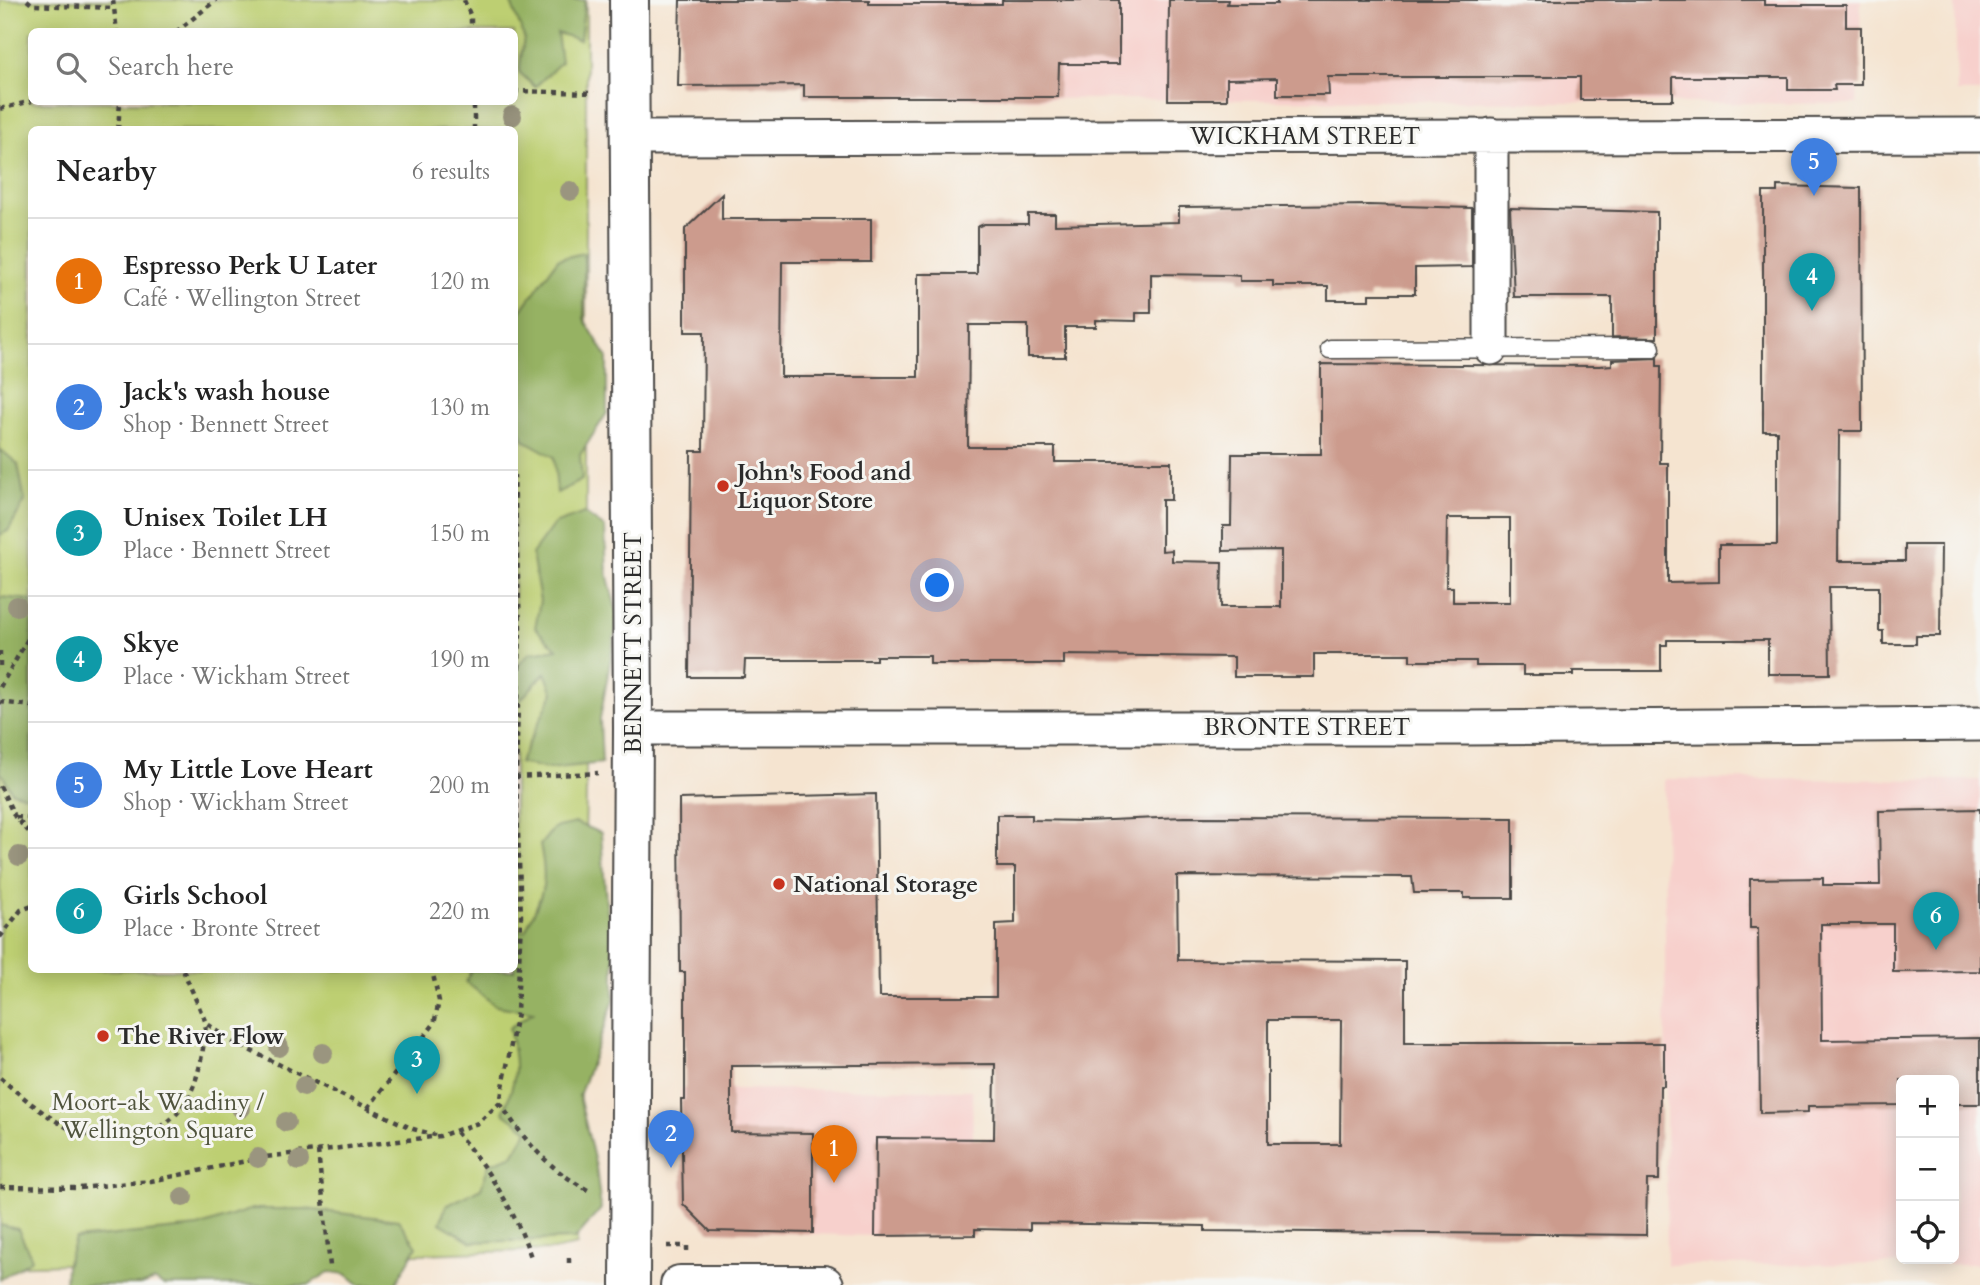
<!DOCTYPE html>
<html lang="en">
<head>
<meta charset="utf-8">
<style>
	:root { --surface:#fff; --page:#f6f6f6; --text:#222; --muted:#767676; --line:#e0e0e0; --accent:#c8321e }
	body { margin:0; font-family:Cardo,serif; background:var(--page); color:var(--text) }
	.controls { position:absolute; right:21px; bottom:21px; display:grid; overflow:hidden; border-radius:10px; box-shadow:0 4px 18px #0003 }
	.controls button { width:63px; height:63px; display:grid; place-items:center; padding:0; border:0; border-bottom:2px solid var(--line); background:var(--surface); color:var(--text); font:35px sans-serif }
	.you { position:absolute; left:938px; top:586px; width:24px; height:24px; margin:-18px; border:5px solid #fff; border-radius:50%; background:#1a73e8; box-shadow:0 0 0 10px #1a73e833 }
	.badge { display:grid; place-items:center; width:46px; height:46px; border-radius:50%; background:var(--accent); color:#fff; font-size:23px; font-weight:700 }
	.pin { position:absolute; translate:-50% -58px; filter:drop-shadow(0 2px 4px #0008) }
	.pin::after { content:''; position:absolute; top:37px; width:24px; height:21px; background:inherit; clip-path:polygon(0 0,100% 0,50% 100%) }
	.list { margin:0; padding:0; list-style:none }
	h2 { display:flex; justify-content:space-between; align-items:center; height:91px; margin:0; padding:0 28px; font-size:30px }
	h2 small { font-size:23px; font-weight:400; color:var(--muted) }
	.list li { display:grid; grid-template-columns:46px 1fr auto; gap:21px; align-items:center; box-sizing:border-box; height:126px; padding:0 28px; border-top:2px solid var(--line) }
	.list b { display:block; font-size:26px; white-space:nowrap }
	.list p { margin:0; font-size:23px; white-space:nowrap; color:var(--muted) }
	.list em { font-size:23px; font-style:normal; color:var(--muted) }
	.icon { flex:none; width:38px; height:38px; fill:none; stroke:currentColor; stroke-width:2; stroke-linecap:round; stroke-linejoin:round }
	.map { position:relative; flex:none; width:1980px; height:1285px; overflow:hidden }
	.search { position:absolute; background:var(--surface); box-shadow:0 4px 18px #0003; left:28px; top:28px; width:490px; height:77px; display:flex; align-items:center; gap:18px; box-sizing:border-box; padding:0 24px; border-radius:10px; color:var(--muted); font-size:26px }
	.panel { position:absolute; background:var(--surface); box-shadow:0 4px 18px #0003; left:28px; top:126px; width:490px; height:847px; border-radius:10px }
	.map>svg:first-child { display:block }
</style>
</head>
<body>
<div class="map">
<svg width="1980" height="1285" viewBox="0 0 1980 1285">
	<rect width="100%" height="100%" fill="#f6f6f2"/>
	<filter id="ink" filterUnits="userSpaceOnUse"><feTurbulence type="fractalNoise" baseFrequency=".0143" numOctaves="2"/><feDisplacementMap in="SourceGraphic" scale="14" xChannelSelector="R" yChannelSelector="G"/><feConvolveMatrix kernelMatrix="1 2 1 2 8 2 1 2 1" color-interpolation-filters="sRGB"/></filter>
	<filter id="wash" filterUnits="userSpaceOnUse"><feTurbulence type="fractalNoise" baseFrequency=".00686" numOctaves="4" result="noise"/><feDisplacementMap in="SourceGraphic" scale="28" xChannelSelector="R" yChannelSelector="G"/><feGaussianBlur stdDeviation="1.57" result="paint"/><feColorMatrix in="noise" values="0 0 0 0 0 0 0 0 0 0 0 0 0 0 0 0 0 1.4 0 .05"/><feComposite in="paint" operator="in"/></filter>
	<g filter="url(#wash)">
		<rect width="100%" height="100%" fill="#f5e4d0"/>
		<path fill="#f7d0cc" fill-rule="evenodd" d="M810 0H1861L1857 104 804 97Z
			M1955 0H1980V92H1957Z
			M1664 779 1980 780V1264L1667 1265ZM1901 1080H1954V1259H1901Z
			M681 1089 972 1090 975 1235 875 1236 710 1231 683 1204Z"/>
		<path fill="#bdcf72" stroke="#747d4e" stroke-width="2" fill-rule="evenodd" d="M0 0H586V791L577 1245 554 1250 0 1266ZM32 32H514V102H32ZM32 130H514V970H32Z"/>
		<path fill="#96b264" stroke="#606e48" stroke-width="2" d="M510 0H585L580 40 557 33 561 62 535 87 519 72 524 37Z
			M584 253V319L607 357V413L580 455 582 480 557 493 554 457 524 440 515 414 514 321 558 259Z
			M0 449 18 464 25 501 8 531 0 535Z
			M584 513 605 528 607 573 618 617 600 719 602 763 549 769 519 763 553 693 545 673 515 706V668L530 653 557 649 535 628 540 601 532 554 554 524Z
			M0 597 31 600V797L12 792 0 771Z
			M576 823 601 833 606 902 614 950V1000L579 1096 596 1167 601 1209 575 1239 472 1242 440 1223 446 1206 481 1188 489 1164 513 1155 528 1130 503 1112C518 1077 518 1065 509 1028L533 1012 496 1006 466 982 471 970H514L515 929 525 931C542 896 549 885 540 845L554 828Z
			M252 1209H305L398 1220 417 1246 395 1285H360L346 1274 329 1272 308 1285H163L154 1280 141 1285H65L66 1266 75 1239 198 1227Z
			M0 1225 18 1229 32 1259 0 1280Z"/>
		<g id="blocks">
			<path fill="#cc9b8d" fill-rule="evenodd" d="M680 0H869V4H1002V0H1119V64H1059L1058 97H804V85L678 86Z
				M1169 0H1228L1227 4H1277V0H1764V5H1846V27H1861V85H1834L1835 90H1788V77H1673V100H1580V77H1328L1329 95H1277V78L1227 79V100H1168Z
				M1777 186 1861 188 1862 431H1839L1838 561H1905V545H1941L1940 636H1916V644H1883V631H1879V587H1829L1830 674H1768V640H1667V645H1661V671H1573V675H1523V666H1476V661H1410V654H1314V677H1234V657L1064 655V664H930V656H876V660H745L744 677H689L691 451H703L704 332H685V229L722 194V219H871V262H782L781 377H918V274H977V227L984 224H1028V214H1055V225L1179 222V207L1369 205 1472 208V267L1415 268V294H1369V300H1328V286H1273V281H1240V276L1228 275 1151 274V313H1136V321L1096 320V327H1065V357H1028V325H969L968 447H1055V462H1171V500H1162V551L1172 550V561L1222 562 1221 607H1281V550L1223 551V526H1231L1232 454H1321V364L1599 366 1612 365V360L1657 358V366H1661L1660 463H1668V583L1719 582V545H1777V431H1763V192H1777ZM1447 518H1510V602H1453V587H1446Z
				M1510 208 1657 212V338L1612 337V297H1514Z
				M876 794 879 997H996V924L1015 923V867H997V815H1032V820L1085 821 1184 817 1513 818V898H1464V893H1414L1412 877 1177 876 1178 960 1405 961V1043H1664V1086H1660L1659 1180H1647L1646 1235 1205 1231V1226L1030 1223V1230L975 1229V1235L875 1236 876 1138 994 1139 995 1064 731 1066V1132L813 1133V1233L710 1231 683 1204 681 1100H685V972H680L679 799ZM1268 1020H1341L1340 1144H1268Z
				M1980 809V971L1893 972V924H1821L1822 1040 1980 1038V1104H1954V1080H1901V1105L1808 1106V1112L1760 1113 1758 928H1750V879L1823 878V885H1880L1879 811Z"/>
		</g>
	</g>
	<g filter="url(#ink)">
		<use href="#blocks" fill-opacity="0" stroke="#494744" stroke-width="2"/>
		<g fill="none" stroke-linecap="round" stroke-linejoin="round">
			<g stroke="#494744" stroke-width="21">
				<path id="lane" d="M1330 349 1651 348"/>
			</g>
			<g stroke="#494744" stroke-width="37">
				<path id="street" d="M631 138 1980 135
					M1491 348V135
					M633 728H1467L1980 724"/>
			</g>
			<g stroke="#494744" stroke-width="42">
				<path id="secondary" d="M629 0 633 728 630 1285"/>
			</g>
			<g stroke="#494744" stroke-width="42">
				<path id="primary" d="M680 1285H824"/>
			</g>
			<path stroke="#494744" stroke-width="4.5" stroke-dasharray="5 5" stroke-linecap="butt" d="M27 0 33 5 114 8
				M113 0 117 32
				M464 0 471 17V32
				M176 32 216 0
				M514 91 594 93
				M0 109 32 101
				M118 130 120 102
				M474 130V102
				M0 651V670
				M0 687 32 632
				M0 702 32 706
				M515 777 598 773
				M0 786 15 817 32 835
				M16 817 32 818
				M0 937 21 910 32 906
				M183 970 206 1023 233 1042 368 1108 413 1129 435 1135
				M0 1078C23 1097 47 1118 74 1131 87 1137 107 1139 121 1138 188 1133 201 1080 206 1023
				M500 1103C524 1140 548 1169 588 1190
				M368 1108 434 1024 439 1001 432 970
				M456 1132C489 1170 516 1212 532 1260
				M318 1151 330 1266
				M0 1187 80 1188 151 1181 265 1157 440 1136 478 1123 500 1103 517 1013 521 917 516 777 520 628 514 475
				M667 1246H687V1252
				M569 1258V1266"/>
			<use href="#lane" stroke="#fff" stroke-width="18"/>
			<use href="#street" stroke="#fff" stroke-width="33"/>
			<use href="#secondary" stroke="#fff" stroke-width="38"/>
			<use href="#primary" stroke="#fff" stroke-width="38"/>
		</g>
		<g fill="#9a957f">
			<circle cx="512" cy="116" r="10"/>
			<circle cx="570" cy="191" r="10"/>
			<circle cx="17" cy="606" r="10"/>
			<circle cx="19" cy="856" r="10"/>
			<circle cx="279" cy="1047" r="10"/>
			<circle cx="323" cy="1053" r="10"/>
			<circle cx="304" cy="1086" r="10"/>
			<circle cx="241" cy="1108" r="10"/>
			<circle cx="286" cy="1122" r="10"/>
			<circle cx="258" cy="1158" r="10"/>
			<circle cx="299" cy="1161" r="10"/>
			<circle cx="183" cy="1197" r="10"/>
		</g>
	</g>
	<g fill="#c8321e" stroke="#f6f6f2" stroke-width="2.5">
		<circle cx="723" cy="486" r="7"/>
		<circle cx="779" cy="884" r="7"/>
		<circle cx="103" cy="1036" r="7"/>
	</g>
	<g text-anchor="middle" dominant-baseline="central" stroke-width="6" stroke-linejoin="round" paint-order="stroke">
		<g font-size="24" fill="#2b2b2b" stroke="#f6f6f2">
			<text x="1305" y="136">WICKHAM STREET</text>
			<text transform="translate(633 643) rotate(-90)">BENNETT STREET</text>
			<text x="1307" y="727">BRONTE STREET</text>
		</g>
		<g font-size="24" font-weight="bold" fill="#2b2b2b" stroke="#f6f6f2" text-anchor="start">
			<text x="737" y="472">John's Food and<tspan x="737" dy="28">Liquor Store</tspan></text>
			<text x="793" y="884">National Storage</text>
			<text x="117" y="1036">The River Flow</text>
		</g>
		<g font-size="24" fill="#50543d" stroke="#f6f6f2">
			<text x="158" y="1102">Moort-ak Waadiny /<tspan x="158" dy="28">Wellington Square</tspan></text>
		</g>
	</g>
</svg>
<div class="controls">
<button>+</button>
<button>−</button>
<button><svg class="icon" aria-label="locate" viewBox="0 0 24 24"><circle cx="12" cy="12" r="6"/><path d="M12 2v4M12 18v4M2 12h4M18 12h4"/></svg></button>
</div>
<div class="you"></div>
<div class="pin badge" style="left:834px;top:1183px;background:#e8710a">1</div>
<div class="pin badge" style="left:671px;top:1168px;background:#3f7fe0">2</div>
<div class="pin badge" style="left:417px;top:1094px;background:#0f9aa8">3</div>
<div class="pin badge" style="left:1812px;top:311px;background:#0f9aa8">4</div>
<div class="pin badge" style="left:1814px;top:196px;background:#3f7fe0">5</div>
<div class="pin badge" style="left:1936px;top:950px;background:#0f9aa8">6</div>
<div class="search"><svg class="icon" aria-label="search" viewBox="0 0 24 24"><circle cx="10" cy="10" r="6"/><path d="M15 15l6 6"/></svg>Search here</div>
<section class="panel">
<h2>Nearby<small>6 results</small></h2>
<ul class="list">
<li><span class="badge" style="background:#e8710a">1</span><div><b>Espresso Perk U Later</b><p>Café · Wellington Street</p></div><em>120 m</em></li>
<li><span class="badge" style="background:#3f7fe0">2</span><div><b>Jack's wash house</b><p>Shop · Bennett Street</p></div><em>130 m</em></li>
<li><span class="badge" style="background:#0f9aa8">3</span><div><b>Unisex Toilet LH</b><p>Place · Bennett Street</p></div><em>150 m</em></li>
<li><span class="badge" style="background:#0f9aa8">4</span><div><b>Skye</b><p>Place · Wickham Street</p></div><em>190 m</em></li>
<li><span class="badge" style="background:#3f7fe0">5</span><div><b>My Little Love Heart</b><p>Shop · Wickham Street</p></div><em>200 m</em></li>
<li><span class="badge" style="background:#0f9aa8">6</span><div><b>Girls School</b><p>Place · Bronte Street</p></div><em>220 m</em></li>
</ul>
</section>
</div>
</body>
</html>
